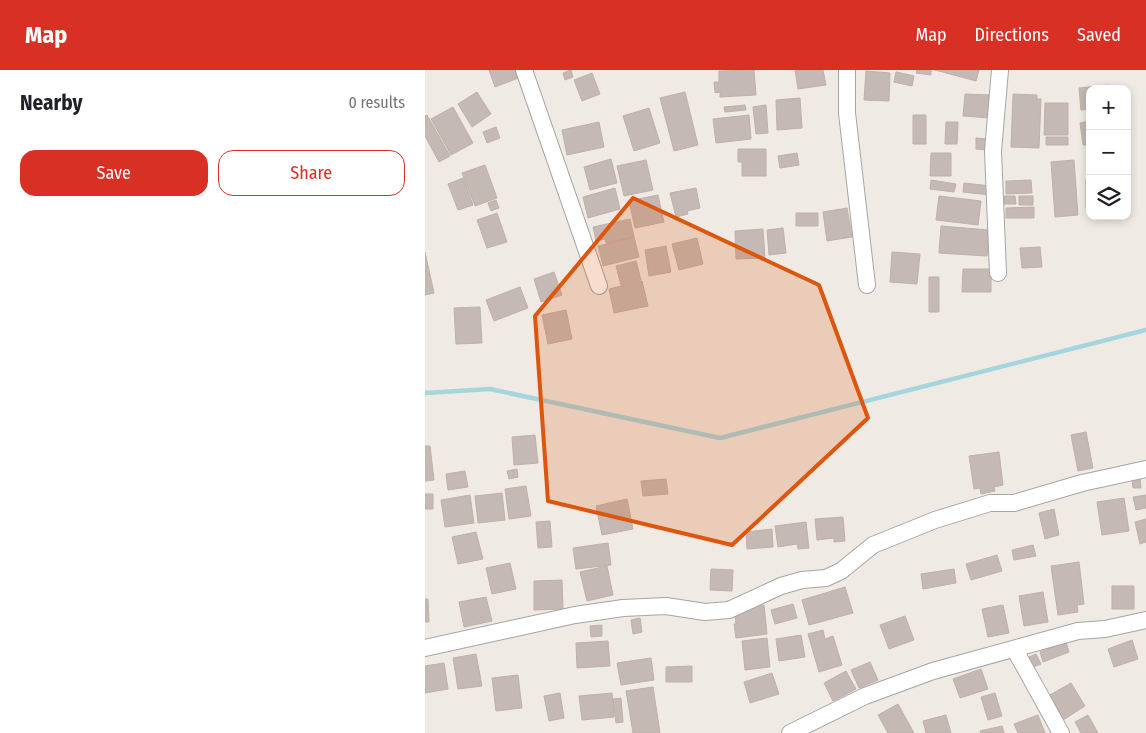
<!DOCTYPE html>
<html lang="en">
<head>
<meta charset="utf-8">
<style>
	:root { --surface:#fff; --page:#f6f6f6; --text:#202124; --muted:#757577; --line:#e0e0e0; --accent:#d93025 }
	body { margin:0; font-family:"Fira Sans Condensed",sans-serif; background:var(--page); color:var(--text) }
	.controls { position:absolute; right:15px; top:15px; display:grid; overflow:hidden; border-radius:10px; box-shadow:0 2px 8px #0003 }
	.controls button { width:45px; height:45px; display:grid; place-items:center; padding:0; border:0; border-bottom:1px solid var(--line); background:var(--surface); color:var(--text); font:25px sans-serif }
	.list { margin:0; padding:0; list-style:none }
	h2 { display:flex; justify-content:space-between; align-items:center; height:65px; margin:0; padding:0 20px; font-size:21px }
	h2 small { font-size:16px; font-weight:400; color:var(--muted) }
	.actions { display:flex; gap:10px; padding:15px 20px }
	.actions a { flex:1; padding:11px 0; border:1px solid var(--accent); border-radius:15px; text-align:center; font-size:18px; color:var(--accent) }
	.actions .main { background:var(--accent); color:#fff }
	.icon { flex:none; width:28px; height:28px; fill:none; stroke:currentColor; stroke-width:2; stroke-linecap:round; stroke-linejoin:round }
	.map { position:relative; flex:none; width:721px; height:663px; overflow:hidden }
	header { display:flex; align-items:center; gap:30px; box-sizing:border-box; height:70px; padding:0 25px; background:var(--accent); color:#fff }
	header strong { font-size:24px }
	nav { display:flex; gap:28px; margin-inline-start:auto; font-size:18px }
	main { display:flex }
	aside { flex:1; background:var(--surface) }
	.map>svg:first-child { display:block }
</style>
</head>
<body>
<header>
<strong>Map</strong>
<nav><a>Map</a><a>Directions</a><a>Saved</a></nav>
</header>
<main>
<aside>
<h2>Nearby<small>0 results</small></h2>
<ul class="list">
</ul>
<div class="actions"><a class="main">Save</a><a>Share</a></div>
</aside>
<div class="map">
<svg width="721" height="663" viewBox="0 0 721 663">
	<rect width="100%" height="100%" fill="#efeae4"/>
	<g fill="none" stroke-linecap="round" stroke-linejoin="round">
		<path stroke="#a5d5dd" stroke-width="4.5" d="M0 323 65 319 295 368 721 260"/>
	</g>
	<path fill="#c4b9b4" stroke="#c1b0a7" d="M64 0H93L96 7 70 17Z
		M146 0 148 7 140 10 138 3Z
		M329 0 331 25 295 27V22L290 23 289 12H294V1Z
		M370 0H398L401 15 373 19Z
		M492 0H506V5L491 3Z
		M510 0H554L551 11Z
		M441 1 465 3 464 31 439 30Z
		M471 2 489 6 487 16 469 12Z
		M167 3 175 24 157 31 149 10Z
		M684 15V19H665V39L656 40 654 18Z
		M52 22 66 44 47 57 33 34Z
		M260 22 273 75 249 81 235 28Z
		M540 24 566 25 565 48 538 46Z
		M588 24 612 25V29H616L614 78 586 77Z
		M375 28 377 58 352 60 351 30Z
		M620 33H643V65H619Z
		M320 35 321 40 300 42 299 37Z
		M341 35 343 63 331 64 328 37Z
		M28 37 48 73 26 85 6 49Z
		M224 38 235 73 209 81 198 46Z
		M2 45 25 86 14 92 0 66V46Z
		M324 45 326 69 291 73 288 49Z
		M488 45H501V74H488Z
		M665 51V75H658L655 53Z
		M174 52 179 77 142 85 137 60Z
		M521 52H533L532 74H520Z
		M71 57 75 68 62 73 58 62Z
		M621 67H643V75H621Z
		M551 68 563 69V80L551 79Z
		M313 79H341V106H317V92H313Z
		M372 83 374 95 355 98 353 86Z
		M506 83H526V106H505Z
		M186 89 192 113 165 120 159 97Z
		M221 90 228 120 199 126 192 96Z
		M649 90 653 145 630 147 626 92Z
		M60 95 72 128 50 136 37 103Z
		M38 108 48 135 33 140 23 114Z
		M661 109H665V138H661Z
		M506 110 531 114 529 122 505 119Z
		M606 110 607 123 581 124V111Z
		M539 113 566 116 565 125 538 122Z
		M190 118 195 139 163 148 158 127Z
		M271 118 275 138 262 141 263 144 251 147 245 123Z
		M233 125 239 152 210 158 204 131Z
		M514 126 556 131 553 155 511 150Z
		M579 126H590L591 134H579Z
		M594 126H608V135H594Z
		M71 130 74 138 66 141 63 133Z
		M609 137V148H581V138Z
		M422 138 427 167 402 171 398 142Z
		M72 143 82 172 62 178 52 150Z
		M371 143H393V156H371Z
		M205 149 209 167 181 173 180 169 171 171 168 157Z
		M516 156 564 160 562 186 514 183Z
		M358 158 361 183 344 185 342 160Z
		M338 159 340 188 311 189 310 161Z
		M209 167 214 187 178 196 173 176Z
		M272 168 278 194 254 200 247 174Z
		M241 176 246 202 224 206 220 180Z
		M615 177 617 197 597 198 595 178Z
		M0 182 9 223 0 225Z
		M467 182 495 184 492 214 465 212Z
		M211 191 216 210 196 215 191 196Z
		M538 199H566V222H537Z
		M129 202 137 225 116 232 109 209Z
		M504 207H514V242H504Z
		M217 211 223 236 189 243 184 219Z
		M95 217 103 238 69 251 61 230Z
		M55 237 57 273 31 274 29 238Z
		M141 240 147 269 123 274 117 245Z
		M661 362 668 398 653 401 646 365Z
		M110 365 113 393 89 395 87 367Z
		M0 376H5L9 410 0 411Z
		M574 382 578 415 569 417 570 421 556 424 555 418 549 419 544 386Z
		M92 399 93 407 84 409 82 401Z
		M40 401 43 417 23 420 21 404Z
		M715 407 716 418H708L707 408Z
		M241 409 243 424 218 426 216 411Z
		M101 416 106 446 84 449 80 419Z
		M77 423 80 450 53 453 50 426Z
		M0 424H8V439H0Z
		M45 425 49 453 20 457 16 430Z
		M721 425V438L711 440 708 427Z
		M699 428 704 461 677 465 672 432Z
		M202 429 208 459 177 465 171 436Z
		M629 439 634 465 620 469 614 443Z
		M418 447 420 471 409 472V468L392 470 390 449Z
		M721 449V472L715 474 710 452Z
		M125 451 127 477 113 478 111 452Z
		M381 452 384 478 373 479 372 474 353 477 350 456Z
		M347 459 348 477 322 479 321 462Z
		M51 462 58 489 33 494 27 467Z
		M183 473 186 495 151 499 148 478Z
		M608 475 611 486 589 490 587 480Z
		M572 485 577 501 546 510 541 494Z
		M654 492 659 534 652 535 653 542 633 545 626 496Z
		M85 493 91 519 67 524 61 498Z
		M182 496 188 525 162 531 155 502Z
		M286 499 308 500 307 521 285 520Z
		M529 499 531 513 498 519 496 504Z
		M137 510 138 539 109 540V511Z
		M687 516H709V539H687Z
		M420 517 428 543 384 555 377 530Z
		M618 522 623 552 599 556 594 526Z
		M61 527 67 551 39 557 34 532Z
		M0 529H3L4 552H0Z
		M368 534 372 548 350 554 346 540Z
		M339 535 342 564 311 568 309 554H311L310 545H313V538Z
		M578 535 584 563 563 567 557 539Z
		M480 546 489 570 464 579 455 555Z
		M215 548 217 562 208 564 206 550Z
		M177 555V566L166 567 165 556Z
		M398 560 400 569 408 566 417 595 394 602 383 564Z
		M376 565 380 587 354 591 351 569Z
		M342 568 345 597 320 600 317 571Z
		M707 570 713 589 689 597 683 579Z
		M183 571 185 596 152 598 151 573Z
		M641 572 644 582 618 592 615 582Z
		M51 584 57 616 33 619 28 588Z
		M611 584 616 594 608 597 604 587Z
		M226 588 229 610 196 615 192 593Z
		M445 592 453 610 434 618 426 600Z
		M19 593 23 619 0 623V596Z
		M267 596V612H241V597Z
		M556 599 563 619 535 628 528 609Z
		M421 601 431 619 408 631 399 613Z
		M347 603 354 624 325 633 319 612Z
		M93 605 97 638 71 641 67 608Z
		M646 613 660 636 638 650 623 626Z
		M228 617 235 663H208L201 621Z
		M135 623 139 648 124 651 119 626Z
		M187 623 189 647 157 650 154 626Z
		M570 623 577 646 563 650 556 627Z
		M196 628 198 652 191 653 188 629Z
		M473 634 489 663H463L453 645Z
		M521 645 526 663H501L498 651Z
		M613 645 620 663H593L589 654Z
		M663 645 673 663H656L650 652Z
		M577 656 579 663H556L555 661Z"/>
	<g fill="none" stroke-linecap="round" stroke-linejoin="round">
		<g stroke="#a5a5a5" stroke-width="18">
			<path id="street" d="M99 0 174 216
				M422 0V43L442 215
				M573 203 568 81 575 0
				M0 578 150 545 198 538 241 536 280 542 304 540 356 516 377 510 401 508 416 501 448 475 510 450 565 433H589L657 413 721 399
				M590 580 636 663
				M365 663 440 626 508 601 653 561 680 559 721 550"/>
		</g>
		<use href="#street" stroke="#fff" stroke-width="16"/>
	</g>
	<path fill="#de560d" fill-opacity="0.2" stroke="#de560d" stroke-width="4" stroke-linejoin="round" d="M208 128 394 215 443 348 307 475 123 431 110 246Z"/>
</svg>
<div class="controls">
<button>+</button>
<button>−</button>
<button><svg class="icon" aria-label="layers" viewBox="0 0 24 24"><path d="M12 4l9 5-9 5-9-5zM3 14l9 5 9-5"/></svg></button>
</div>
</div>
</main>
</body>
</html>
